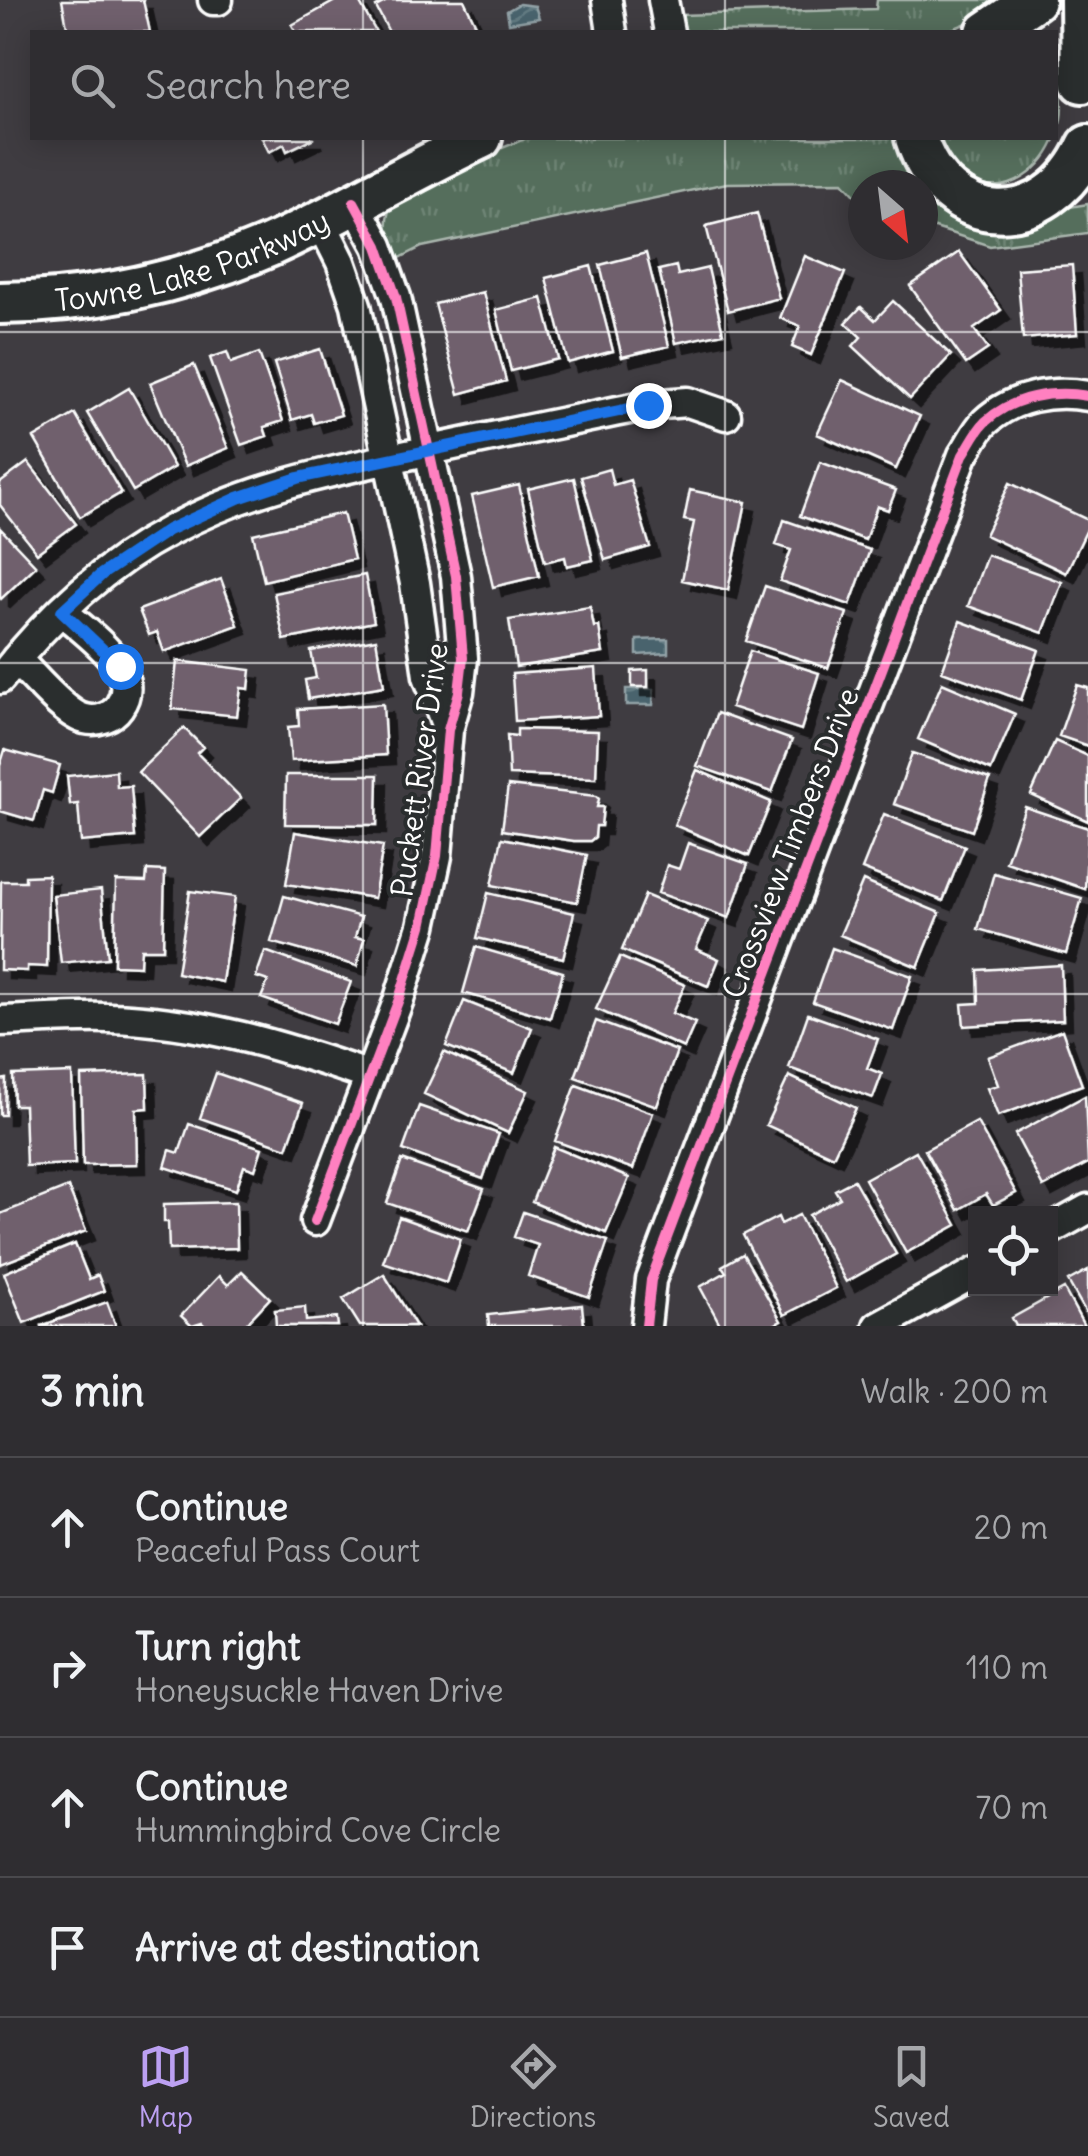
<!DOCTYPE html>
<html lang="en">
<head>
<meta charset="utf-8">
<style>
	:root { --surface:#2f2d31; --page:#3b393d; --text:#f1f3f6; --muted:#a7a8ab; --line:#4a494d; --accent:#bca0f2 }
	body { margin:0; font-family:Delius,sans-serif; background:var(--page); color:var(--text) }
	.controls { position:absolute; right:30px; bottom:30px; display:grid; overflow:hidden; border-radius:0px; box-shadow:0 5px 25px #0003 }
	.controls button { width:90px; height:90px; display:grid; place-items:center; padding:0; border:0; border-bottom:2px solid var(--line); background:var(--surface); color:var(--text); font:50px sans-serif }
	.compass { position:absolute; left:848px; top:170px; width:90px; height:90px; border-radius:50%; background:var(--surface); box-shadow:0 5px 25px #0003; rotate:152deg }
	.stop { position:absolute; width:30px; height:30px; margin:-22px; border:8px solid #1a73e8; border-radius:50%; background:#fff }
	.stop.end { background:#1a73e8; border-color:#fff; box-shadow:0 2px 10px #0008 }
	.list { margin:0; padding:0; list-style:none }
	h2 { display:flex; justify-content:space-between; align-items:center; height:130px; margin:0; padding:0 40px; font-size:42px }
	h2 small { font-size:32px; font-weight:400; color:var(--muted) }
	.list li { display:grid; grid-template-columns:65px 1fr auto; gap:30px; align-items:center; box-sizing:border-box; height:140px; padding:0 40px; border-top:2px solid var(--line) }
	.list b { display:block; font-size:38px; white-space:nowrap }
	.list p { margin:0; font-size:32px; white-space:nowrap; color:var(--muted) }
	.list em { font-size:32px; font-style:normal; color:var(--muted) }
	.icon { flex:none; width:55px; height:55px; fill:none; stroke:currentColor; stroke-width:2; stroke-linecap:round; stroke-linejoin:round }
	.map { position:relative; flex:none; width:1088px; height:1326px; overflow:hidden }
	.search { position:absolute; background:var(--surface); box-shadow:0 5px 25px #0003; left:30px; right:30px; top:30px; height:110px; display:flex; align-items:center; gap:25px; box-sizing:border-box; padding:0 35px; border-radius:0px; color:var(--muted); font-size:38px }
	.sheet { height:690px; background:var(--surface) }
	nav { display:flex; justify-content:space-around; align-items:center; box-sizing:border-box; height:140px; border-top:2px solid var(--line); background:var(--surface); font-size:28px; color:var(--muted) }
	nav a { display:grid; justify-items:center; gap:5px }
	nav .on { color:var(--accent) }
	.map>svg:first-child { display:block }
</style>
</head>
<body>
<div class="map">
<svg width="1088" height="1326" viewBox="0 0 1088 1326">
	<defs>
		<pattern id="grass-tufts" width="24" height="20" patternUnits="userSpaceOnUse" patternTransform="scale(2.5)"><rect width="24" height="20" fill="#556e5c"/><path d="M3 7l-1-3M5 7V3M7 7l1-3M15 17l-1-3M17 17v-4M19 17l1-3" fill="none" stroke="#6e8474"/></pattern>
		<pattern id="water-waves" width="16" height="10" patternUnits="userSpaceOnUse" patternTransform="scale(2.5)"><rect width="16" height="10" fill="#49646d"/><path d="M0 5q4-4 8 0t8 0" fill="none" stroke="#647b83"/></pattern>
		<filter id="shadow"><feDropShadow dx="9" dy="9" stdDeviation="0" flood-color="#0009"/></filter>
	</defs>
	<rect width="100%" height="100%" fill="#3f3c41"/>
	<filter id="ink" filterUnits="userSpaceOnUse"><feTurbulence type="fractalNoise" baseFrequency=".01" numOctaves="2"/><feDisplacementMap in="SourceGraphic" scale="20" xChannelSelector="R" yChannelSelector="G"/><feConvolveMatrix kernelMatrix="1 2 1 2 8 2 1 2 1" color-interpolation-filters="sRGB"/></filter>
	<g filter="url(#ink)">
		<path fill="url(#grass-tufts)" stroke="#aab6ae" stroke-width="2.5" d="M877 0H1024L945 32H686L681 15 876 9Z
			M1056 76C1088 158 979 242 939 138H1056Z
			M527 138H901L918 169 1045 211 1088 204V233L990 246 923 224V185H863V204L843 182 727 183 422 247 396 260C389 240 380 221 394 202L480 157Z"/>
		<path fill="url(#water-waves)" stroke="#92a2a7" stroke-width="2.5" d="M519 4 535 6 539 18 509 23 507 11Z
			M668 639V653L637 655V640Z
			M626 689H654L653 705H626Z"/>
		<path fill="#6f606d" stroke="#fff" stroke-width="2.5" filter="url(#shadow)" d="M62 0H143L150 32H68Z
			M337 0H358L376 32H296L292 25Z
			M389 0H464L476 25 460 32H389L376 7Z
			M262 138H314L287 151 284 144 269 152Z
			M757 213 779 298 728 311 706 226Z
			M959 252 1001 310 974 329 988 349 966 364 910 286Z
			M646 253 669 346 622 357 600 265Z
			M805 256 845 273 811 355 792 347 800 326 780 318Z
			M1072 265 1077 334 1023 339 1017 269Z
			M591 266 613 351 568 363 546 278Z
			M676 266 678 275 708 268 723 333 676 343 659 270Z
			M483 292 506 381 459 394 435 304Z
			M542 298 558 359 511 371 496 310Z
			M893 301 951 355 910 399 853 346 861 337 846 323 861 307 875 320Z
			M320 349 341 415 314 423 311 414 292 420 274 363Z
			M227 352 231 363 259 353 283 421 264 427 267 436 241 445 210 358Z
			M194 365 228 448 185 466 150 383Z
			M842 380 920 416 896 469 817 434Z
			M129 388 174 467 133 491 87 413Z
			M75 414 121 493 80 517 34 438Z
			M28 462 76 524 37 553 0 505V483Z
			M820 462 896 490 888 510 877 506 865 540 800 516Z
			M609 469 613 485 630 480 650 547 605 560 581 477Z
			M574 478 593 560 567 566 565 557 545 562 528 489Z
			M1010 483 1088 520V527L1066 573 985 535Z
			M519 485 539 576 493 587 472 496Z
			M690 490 746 502 728 590 682 580 694 522 684 520Z
			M343 513 354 559 264 581 253 534Z
			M784 520 870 550 850 605 780 581 791 550 776 545Z
			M0 528 36 566 1 599 0 598Z
			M987 555 1062 582 1043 633 968 606Z
			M365 575 374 622 284 640 274 593Z
			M221 579 238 625 164 652 157 632 149 635 139 610Z
			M765 586 847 613 828 668 746 641Z
			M590 607 594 627 599 626 603 653 516 667 509 620Z
			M960 621 1039 650 1021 700 942 671Z
			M376 639 384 686 308 699 305 680 316 678 311 651Z
			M750 651 819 673 801 730 731 707Z
			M177 661 251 670 249 689 241 688 237 716 172 709Z
			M596 668 599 716 515 721 512 674Z
			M648 670V687H632V671Z
			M942 683 1015 714 991 770 918 739Z
			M1077 685 1088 688V746L1059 736Z
			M383 704 386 755 291 761 288 727 299 726 298 709Z
			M717 713 792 740 772 792 697 766Z
			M184 728 203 747 197 753 241 798 200 837 138 772Z
			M517 729 598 731 596 778 509 775 507 735 517 736Z
			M1055 741 1088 756V821L1031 795Z
			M5 750 60 765 52 793 43 790 34 821 0 811V766Z
			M912 753 990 779 972 831 894 804Z
			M697 770 771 802 749 856 674 825Z
			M116 771 117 787 131 786 135 837 81 842 78 804 70 805 67 776Z
			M286 775H378L377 825 285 824Z
			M508 786 596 796 599 799 597 807H603L601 826H596L595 837 590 841H574L502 830Z
			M1025 807 1088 828 1085 889 1006 862Z
			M884 814 965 846 943 901 862 869Z
			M295 832 383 846 374 898 286 884Z
			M502 838 587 855 577 902 492 885Z
			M688 843 748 864 729 918 658 893 667 865 679 869Z
			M147 870 165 871 163 949H141L140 966 114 965 116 881 146 882Z
			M994 873 1082 898 1066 954 978 929Z
			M48 875 47 967 27 966V971L0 970 1 881H25V876Z
			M863 881 940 913 918 967 840 935Z
			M101 890 108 958 61 963 53 895Z
			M190 891 235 897 222 982 177 973Z
			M488 893 574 913 563 958 477 938Z
			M645 895 708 921 696 949 719 959 708 986 622 950Z
			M284 896 361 917 355 937 364 939 357 966 271 942Z
			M476 947 563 972 550 1018 463 993Z
			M832 948 912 976 893 1030 813 1002Z
			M265 951 351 982 335 1024 261 998 268 981 256 977Z
			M620 957 685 985 672 1013 695 1023 684 1048 596 1009Z
			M1061 965 1063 1020 964 1026 962 1004 979 1003 978 970Z
			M464 1001 532 1028 514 1073 446 1046Z
			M808 1014 878 1039 867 1068 882 1074 873 1098 789 1068Z
			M596 1021 677 1051 657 1106 575 1077Z
			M1062 1030 1082 1085 998 1116 987 1088 998 1085 988 1057Z
			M444 1052 528 1091 508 1133 424 1094Z
			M72 1073 75 1164 26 1166 24 1105H14L13 1075Z
			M216 1073 303 1103 287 1148 200 1118Z
			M147 1074 148 1108 136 1109 137 1164 83 1165 81 1076Z
			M789 1076 856 1108 833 1156 766 1125Z
			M6 1079 5 1115H0V1080Z
			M576 1085 653 1113 633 1169 555 1141Z
			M1085 1096 1088 1163 1043 1187 1015 1134Z
			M419 1106 499 1134 483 1179 403 1150Z
			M977 1122 1016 1193 993 1205 986 1194 958 1210 925 1150Z
			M189 1124 262 1148 255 1170 244 1166 236 1190 165 1167 170 1150 179 1153Z
			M554 1147 629 1178 606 1233 532 1202Z
			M916 1151 957 1225 906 1253 865 1179Z
			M402 1160 484 1189 468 1231 387 1203Z
			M854 1180 896 1254 846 1282 809 1215 840 1198 835 1190Z
			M68 1187 86 1231 1 1264 0 1214Z
			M236 1202 237 1248 169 1250 168 1222H164V1204Z
			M523 1212 608 1241 589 1297 528 1276 538 1245 514 1237Z
			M799 1215 836 1288 784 1315 743 1235 778 1217 781 1224Z
			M399 1217 461 1239 446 1283 383 1262Z
			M75 1244 89 1279 98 1275 104 1291 24 1323 4 1273Z
			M743 1254 781 1321 772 1326H721L700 1287 726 1272 722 1266Z
			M1088 1270V1316L1068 1281Z
			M242 1271 270 1298 244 1326H205L202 1323 192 1326 181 1316 219 1276 228 1285Z
			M384 1274 416 1326H360L343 1299Z
			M1064 1289 1084 1326H1016L1012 1318Z
			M107 1302 116 1326H41Z
			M582 1305 584 1326H489L488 1315Z
			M305 1307 306 1321 337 1318 338 1326H276L275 1310Z"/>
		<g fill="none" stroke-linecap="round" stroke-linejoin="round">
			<g stroke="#fff" stroke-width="35">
				<path id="street" d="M213 0H218
					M607 0 612 32
					M663 0 669 32
					M320 220 341 262 356 305 415 583 428 676 448 730
					M16 659C32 674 65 715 85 719 98 722 112 717 119 707 145 670 85 633 62 611
					M0 679C46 620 104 565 171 530 248 488 331 471 417 453 493 436 571 421 648 405L688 402 726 415
					M0 1021C36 1020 72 1017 108 1018 199 1020 284 1046 370 1076
					M315 1221 399 999 422 926 437 856 448 730 459 692 463 658 456 576 396 297 378 246 354 202
					M1050 1230 1088 1209
					M646 1326 651 1280 963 455C970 445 976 431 985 422 1013 396 1052 390 1088 396
					M878 1326 976 1272"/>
			</g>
			<g stroke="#fff" stroke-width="48">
				<g id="secondary">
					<path d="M1081 0 1082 82"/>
					<path d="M987 32 1034 0"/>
					<path d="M916 138C946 232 1047 235 1088 146"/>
					<path id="s1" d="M0 303C92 302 184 282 269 246 341 214 409 172 481 138"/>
				</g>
			</g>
			<use href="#street" stroke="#2a2d2e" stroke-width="28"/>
			<use href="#secondary" stroke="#2a2d2e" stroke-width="40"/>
			<g stroke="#2a2d2e" stroke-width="16">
				<path id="cycleway" d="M315 1221 399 999 422 926 437 856 448 730 459 692 463 658 456 576 396 297 378 246 354 202
					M646 1326 651 1280 963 455C970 445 976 431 985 422 1013 396 1052 390 1088 396"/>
			</g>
			<use href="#cycleway" stroke="#ff80c0" stroke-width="10"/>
		</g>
	</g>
	<g fill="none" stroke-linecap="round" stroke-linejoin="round" filter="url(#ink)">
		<path stroke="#1a73e8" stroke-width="12" d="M120 666 62 611 102 574 168 530 238 498 298 478 648 405"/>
	</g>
	<path fill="none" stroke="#fff" stroke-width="2.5" stroke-opacity="0.55" d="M363 0V32M725 0V32M363 138V1326M725 138V1326M0 332H1088M0 663H1088M0 994H1088"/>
	<g text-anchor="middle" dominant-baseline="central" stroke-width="8" stroke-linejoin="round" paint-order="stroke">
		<g font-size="30" fill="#fff" stroke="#2a2d2e">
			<text stroke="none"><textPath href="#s1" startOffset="198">Towne Lake Parkway</textPath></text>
			<text transform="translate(419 770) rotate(-82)">Puckett River Drive</text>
			<text transform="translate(790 843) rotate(-69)">Crossview Timbers Drive</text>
		</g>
	</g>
</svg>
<div class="controls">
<button><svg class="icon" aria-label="locate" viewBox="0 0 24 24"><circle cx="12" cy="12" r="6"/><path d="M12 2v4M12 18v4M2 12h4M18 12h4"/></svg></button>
</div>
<svg class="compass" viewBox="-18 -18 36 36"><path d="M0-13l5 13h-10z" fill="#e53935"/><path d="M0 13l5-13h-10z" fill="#a7a8ab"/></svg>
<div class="stop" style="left:120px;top:666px"></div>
<div class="stop end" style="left:648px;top:405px"></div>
<div class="search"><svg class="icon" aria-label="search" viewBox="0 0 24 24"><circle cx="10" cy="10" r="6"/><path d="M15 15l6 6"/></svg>Search here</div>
</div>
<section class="sheet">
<h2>3 min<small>Walk · 200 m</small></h2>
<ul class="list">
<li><svg class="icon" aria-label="ahead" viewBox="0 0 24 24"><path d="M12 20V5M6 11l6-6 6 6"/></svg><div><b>Continue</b><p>Peaceful Pass Court</p></div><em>20 m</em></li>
<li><svg class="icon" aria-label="right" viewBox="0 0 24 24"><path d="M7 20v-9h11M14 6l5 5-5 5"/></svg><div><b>Turn right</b><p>Honeysuckle Haven Drive</p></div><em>110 m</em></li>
<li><svg class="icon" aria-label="ahead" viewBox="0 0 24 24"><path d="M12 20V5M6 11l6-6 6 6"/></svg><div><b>Continue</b><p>Hummingbird Cove Circle</p></div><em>70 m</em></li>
<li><svg class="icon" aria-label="arrive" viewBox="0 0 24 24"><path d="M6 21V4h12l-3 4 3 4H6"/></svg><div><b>Arrive at destination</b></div></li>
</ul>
</section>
<nav>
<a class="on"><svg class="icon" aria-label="map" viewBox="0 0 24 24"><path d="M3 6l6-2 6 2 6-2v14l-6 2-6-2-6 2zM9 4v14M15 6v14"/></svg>Map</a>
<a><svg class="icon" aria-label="directions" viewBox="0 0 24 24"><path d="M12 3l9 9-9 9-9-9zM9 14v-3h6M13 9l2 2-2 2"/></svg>Directions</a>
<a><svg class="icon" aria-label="saved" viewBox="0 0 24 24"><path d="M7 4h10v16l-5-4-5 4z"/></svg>Saved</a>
</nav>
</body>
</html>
